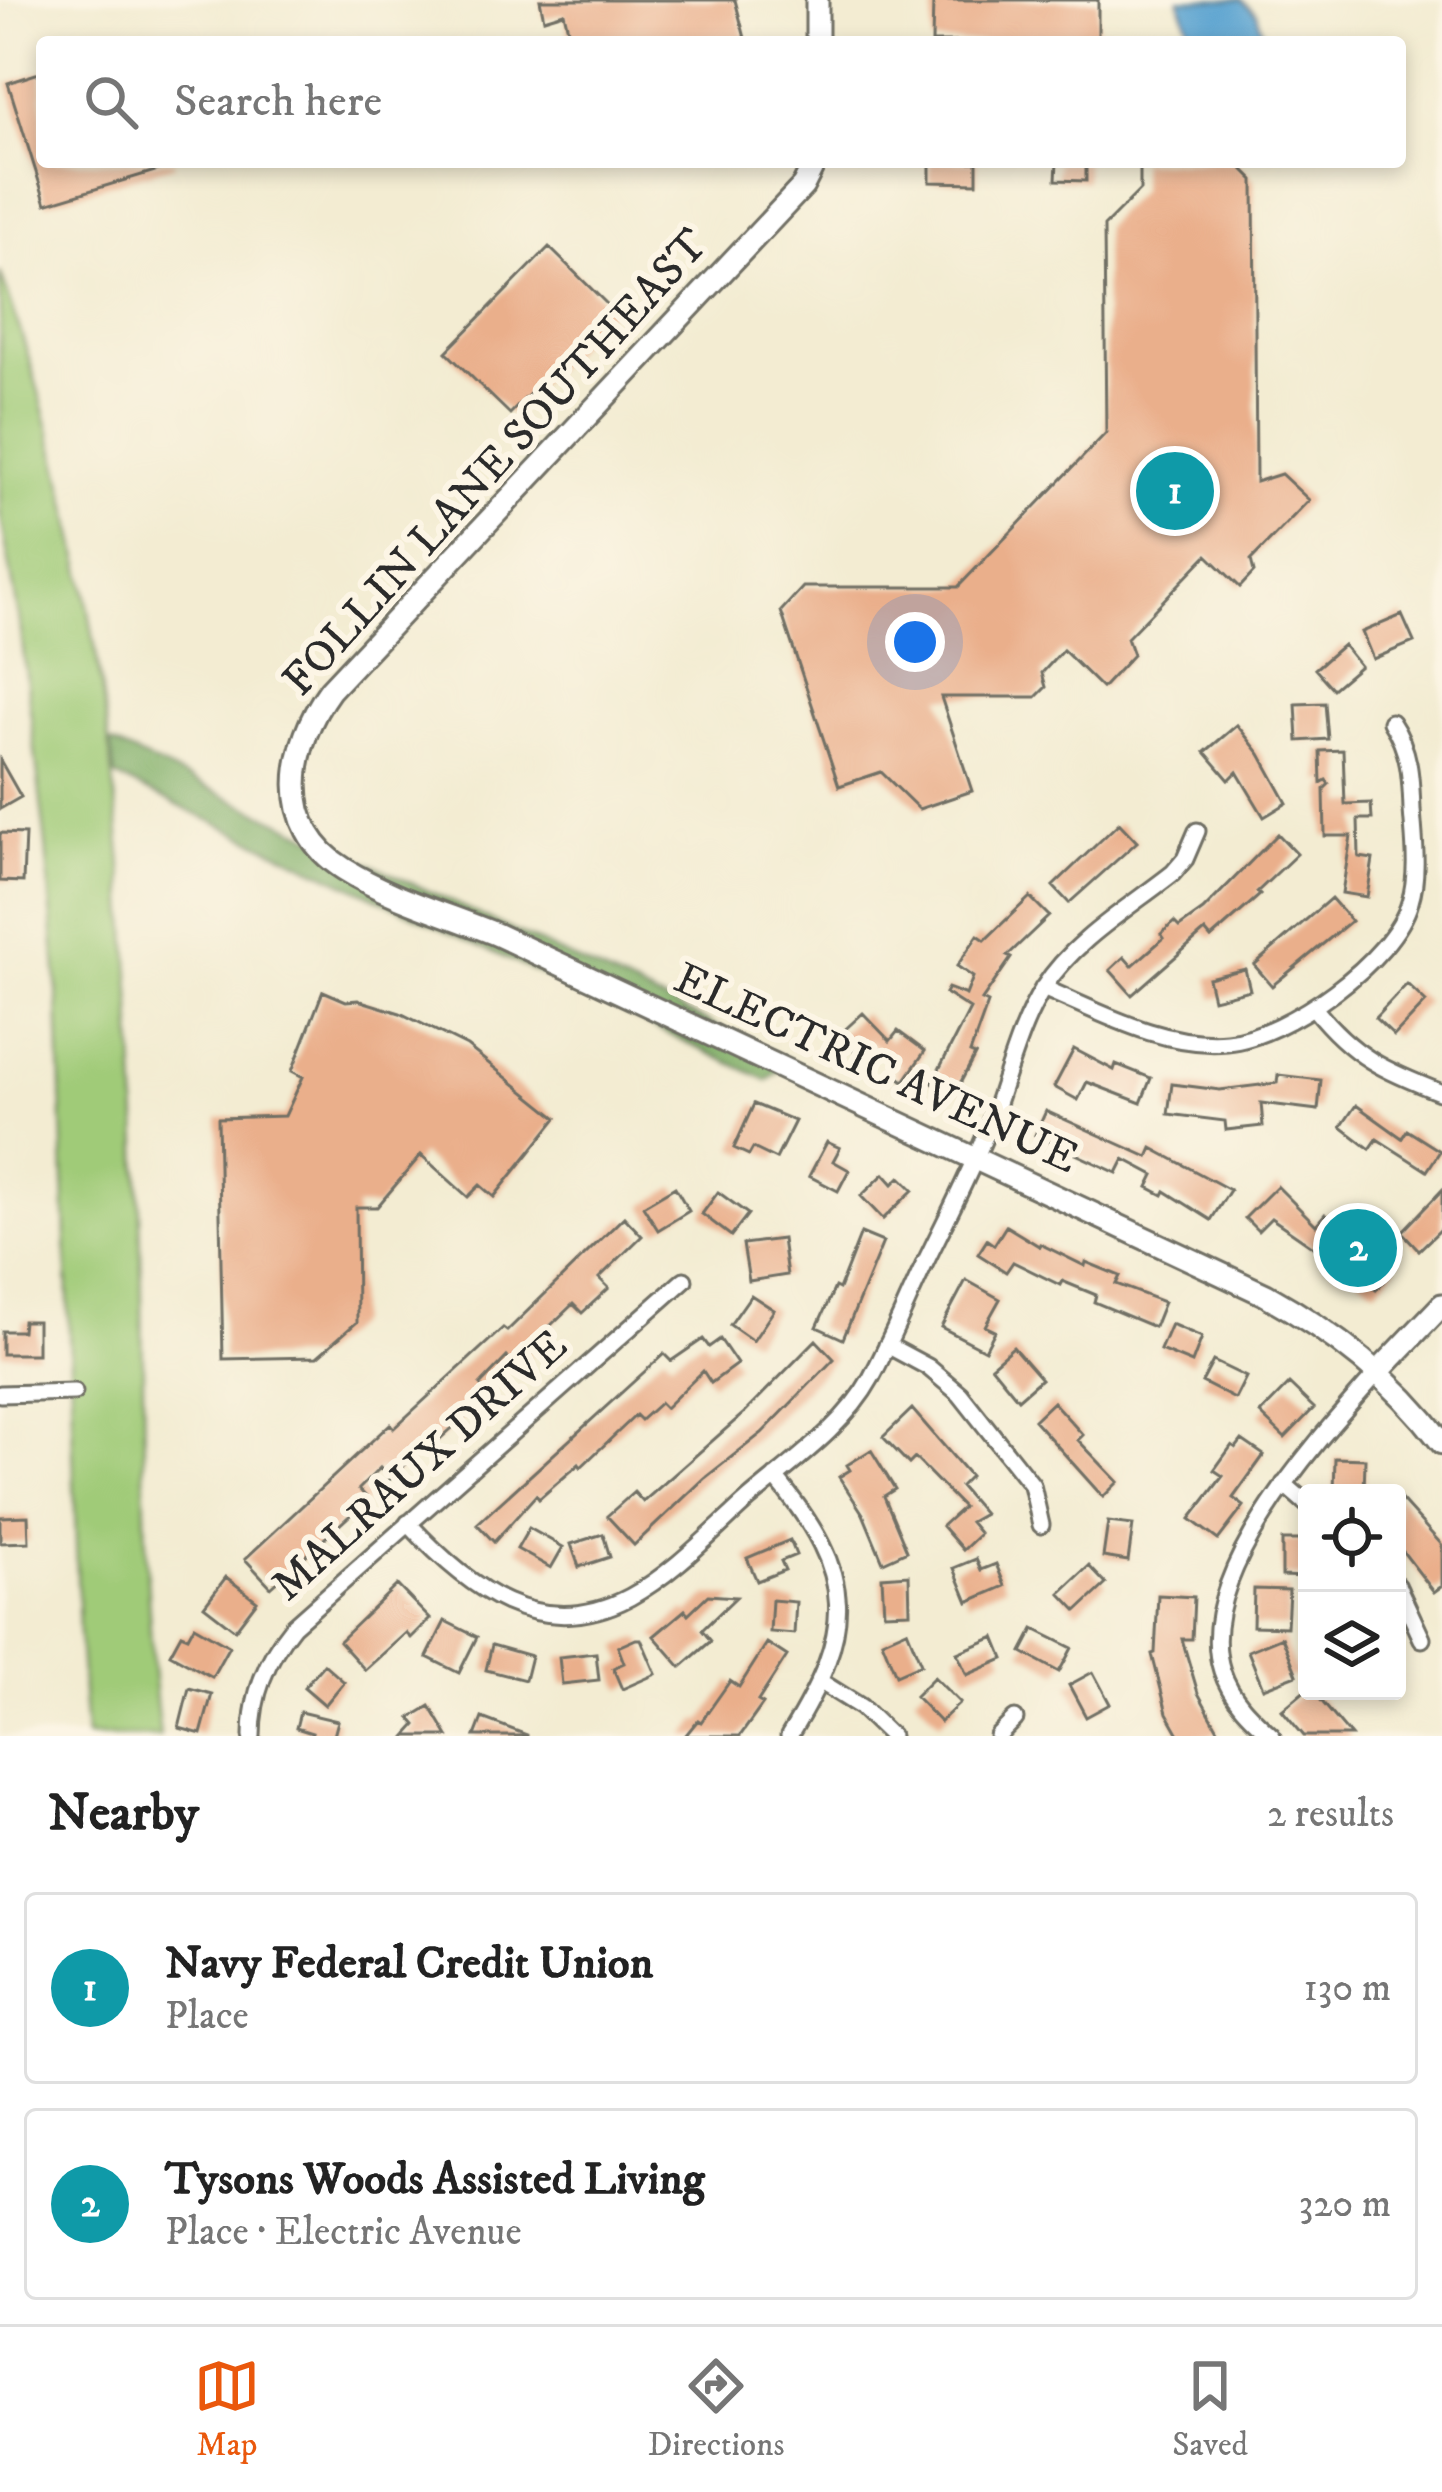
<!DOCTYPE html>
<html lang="en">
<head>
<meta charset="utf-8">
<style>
	:root { --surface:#fff; --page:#f2f2f2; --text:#222; --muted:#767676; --line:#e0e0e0; --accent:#ea580c }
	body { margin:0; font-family:"IM FELL DW Pica",serif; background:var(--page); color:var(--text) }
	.controls { position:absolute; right:36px; bottom:36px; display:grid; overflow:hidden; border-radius:12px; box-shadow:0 6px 18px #0003 }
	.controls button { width:108px; height:108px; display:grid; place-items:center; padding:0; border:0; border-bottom:3px solid var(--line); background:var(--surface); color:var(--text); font:60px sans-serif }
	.you { position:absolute; left:915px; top:642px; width:42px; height:42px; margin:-30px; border:9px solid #fff; border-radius:50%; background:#1a73e8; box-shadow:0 0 0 18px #1a73e833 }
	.badge { display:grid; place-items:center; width:78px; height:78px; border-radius:50%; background:var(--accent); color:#fff; font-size:39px; font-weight:700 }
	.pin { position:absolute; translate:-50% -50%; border:6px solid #fff; box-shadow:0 3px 12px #0006 }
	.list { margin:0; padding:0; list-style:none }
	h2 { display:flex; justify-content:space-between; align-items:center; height:156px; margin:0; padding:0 48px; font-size:51px }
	h2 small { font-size:39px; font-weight:400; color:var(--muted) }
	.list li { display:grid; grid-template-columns:78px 1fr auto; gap:36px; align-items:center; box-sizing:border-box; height:192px; margin:0 24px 24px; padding:0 24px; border:3px solid var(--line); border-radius:12px }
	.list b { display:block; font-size:45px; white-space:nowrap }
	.list p { margin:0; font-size:39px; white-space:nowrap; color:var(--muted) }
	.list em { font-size:39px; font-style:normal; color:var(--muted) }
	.icon { flex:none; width:66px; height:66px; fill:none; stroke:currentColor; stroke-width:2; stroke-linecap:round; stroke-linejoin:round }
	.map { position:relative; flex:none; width:1442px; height:1736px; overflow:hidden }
	.search { position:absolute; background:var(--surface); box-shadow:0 6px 18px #0003; left:36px; right:36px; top:36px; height:132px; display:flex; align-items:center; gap:30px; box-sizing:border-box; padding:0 42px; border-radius:12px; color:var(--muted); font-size:45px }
	.sheet { height:588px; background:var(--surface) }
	nav { display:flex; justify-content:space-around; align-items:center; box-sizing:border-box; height:168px; border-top:3px solid var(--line); background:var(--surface); font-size:33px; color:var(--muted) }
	nav a { display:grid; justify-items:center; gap:6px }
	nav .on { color:var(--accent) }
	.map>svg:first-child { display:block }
</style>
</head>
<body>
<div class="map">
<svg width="1442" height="1736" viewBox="0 0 1442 1736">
	<rect width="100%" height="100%" fill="#fcf5e5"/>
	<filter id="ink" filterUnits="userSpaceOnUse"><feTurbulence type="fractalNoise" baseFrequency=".00833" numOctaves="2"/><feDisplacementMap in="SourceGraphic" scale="24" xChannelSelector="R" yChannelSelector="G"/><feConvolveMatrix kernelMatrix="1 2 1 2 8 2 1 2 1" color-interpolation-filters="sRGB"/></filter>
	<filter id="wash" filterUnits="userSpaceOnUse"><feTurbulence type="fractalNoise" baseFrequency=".004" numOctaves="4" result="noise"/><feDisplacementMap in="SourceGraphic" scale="48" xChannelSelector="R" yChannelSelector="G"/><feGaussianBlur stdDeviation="2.7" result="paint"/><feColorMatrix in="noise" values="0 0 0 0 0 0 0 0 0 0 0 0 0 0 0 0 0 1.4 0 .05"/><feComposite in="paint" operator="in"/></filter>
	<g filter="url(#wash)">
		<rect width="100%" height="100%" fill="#f3ecd2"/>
		<path fill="#a0cb78" stroke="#667b52" stroke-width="3" d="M0 272C115 587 133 923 141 1255 145 1416 140 1577 160 1736H86L79 1632 58 996 46 845 20 623 0 512Z"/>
		<path fill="#80af68" stroke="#566d4a" stroke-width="3" d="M110 742 791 1061 767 1080 115 776Z"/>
		<path fill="#59a2d0" stroke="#42667e" stroke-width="3" d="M1179 0H1241L1257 14 1266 42H1199L1192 36Z"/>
		<g id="blocks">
			<path fill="#eaaf8b" d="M540 0H735L746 42H571L564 13 544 19Z
				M933 0H1098V42H932Z
				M42 72V162H174L175 165 46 204 8 83Z
				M930 162H977V183L930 182Z
				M1057 162H1086V181L1056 180Z
				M1140 162H1236L1254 180 1256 482 1281 474 1309 500 1251 560 1254 572 1240 587 1207 555 1127 638 1133 655 1102 688 1063 650 1042 673 1046 687 1036 697H941L972 791 919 809 881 772 839 786 781 611 803 587H958L1106 433 1104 226 1140 190Z
				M549 247 612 309 510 414 446 352Z
				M1402 615 1414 642 1373 659 1362 632Z
				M1343 645 1360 666 1333 689 1315 669Z
				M1325 703 1328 739 1298 741 1296 704Z
				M1237 725 1260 754 1287 803 1264 817 1237 772 1229 780 1205 752Z
				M1343 750 1345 804 1371 803 1372 819H1358L1359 857 1373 859 1367 897 1342 893 1351 836H1325L1324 789 1329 784 1326 780 1321 783 1320 751Z
				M0 760 21 797 0 809Z
				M1119 823 1137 842 1069 903 1053 886Z
				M0 833 25 834 23 882 0 881Z
				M1278 834 1297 854 1257 892 1260 895 1211 938 1205 931 1132 995 1110 970 1124 957 1132 966 1164 938 1161 934 1174 922 1179 927 1203 910Z
				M1030 897 1049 916 1007 956 1011 958 982 1000 988 1003 970 1053 975 1055 954 1095 932 1083 970 1009 945 993 948 988 966 995 973 977 957 966 978 935 985 940Z
				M1331 898 1351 921 1272 986 1254 965Z
				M1245 969 1250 990 1213 999 1208 978Z
				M1407 984 1426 1002 1394 1036 1375 1018Z
				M323 991 346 1001 358 1000 400 1013 467 1046 557 1118 494 1197 480 1185 468 1197 421 1155 377 1207H356L357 1322 317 1357 223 1359 218 1118 285 1116 303 1077 292 1071Z
				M863 1013 890 1041 898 1031 925 1051 904 1081 894 1073 900 1064 868 1041 856 1053 839 1035Z
				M1074 1049 1114 1070 1116 1064 1151 1078 1141 1103 1087 1082 1078 1100 1054 1087Z
				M1278 1075 1321 1080 1318 1110 1261 1103 1263 1126 1226 1130 1225 1121 1168 1114 1172 1084 1220 1090 1277 1083Z
				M754 1104 795 1121 776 1159 753 1148 749 1155 734 1148Z
				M1356 1105 1402 1138 1407 1130 1440 1151 1427 1171 1377 1139 1370 1149 1341 1127Z
				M1046 1111 1148 1157 1152 1148 1230 1190 1211 1220 1165 1191 1163 1195 1148 1187 1154 1175 1124 1159 1117 1173 1035 1135Z
				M827 1142 840 1148 833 1161 849 1170 838 1191 809 1176Z
				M884 1174 893 1184 900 1177 913 1190 883 1219 861 1196Z
				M1277 1186 1316 1225 1325 1214 1335 1221 1342 1212 1362 1229 1358 1235 1396 1267 1376 1290 1271 1218 1258 1231 1245 1218Z
				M675 1187 689 1211 658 1230 643 1206Z
				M1442 1190V1228L1419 1250 1402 1232Z
				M718 1192 748 1214 731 1236 702 1214Z
				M624 1217 642 1236 599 1278 609 1288 582 1313 573 1304 525 1350 530 1356 518 1368 507 1357 480 1385 489 1395 431 1447 427 1443 390 1479 380 1468 359 1489 368 1499 271 1587 245 1559 390 1424 394 1428 503 1328 507 1331Z
				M1006 1226 1039 1246 1040 1244 1085 1266 1086 1262 1120 1276 1116 1284 1164 1302 1154 1327 1094 1302 1096 1295 1062 1281 1060 1285 1013 1262 1006 1272 978 1254 987 1240 994 1245Z
				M861 1233 883 1242 843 1339 817 1327 835 1287 839 1289Z
				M782 1239 787 1275 749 1281 743 1244Z
				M966 1280 1000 1299 985 1326 995 1331 985 1350 941 1327Z
				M751 1295 774 1310 753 1341 730 1325Z
				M23 1321H37V1354H2V1331H22Z
				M1171 1324 1202 1337 1192 1363 1160 1350Z
				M703 1339 709 1347 720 1339 737 1364 711 1383 703 1371 665 1408 660 1403 641 1420 636 1415 581 1467 579 1464 539 1499 536 1495 494 1542 477 1524 664 1354 671 1361Z
				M816 1340 834 1359 762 1433 705 1478 634 1545 607 1516 634 1492 643 1502 743 1414Z
				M1013 1347 1041 1379 1018 1399 991 1366Z
				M1213 1361 1246 1377 1235 1399 1202 1382Z
				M1289 1384 1314 1408 1285 1438 1260 1414Z
				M1053 1402 1083 1435 1078 1440 1118 1482 1103 1497 1034 1420Z
				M912 1409 970 1476 960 1486 984 1514 970 1522 980 1534 963 1550 942 1526 963 1507 915 1458 909 1464 883 1437Z
				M1242 1440 1264 1455 1233 1498 1244 1506 1218 1540 1190 1519 1223 1476 1214 1470 1232 1445 1236 1448Z
				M871 1450 895 1489 884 1496 907 1551 883 1562 863 1514 839 1477 850 1470 847 1465Z
				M1335 1458 1365 1459 1364 1493H1334Z
				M1397 1495 1442 1545V1586L1434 1592 1397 1544Z
				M28 1516 29 1542 0 1543V1517Z
				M1108 1522 1133 1525 1128 1561 1103 1557Z
				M529 1528 563 1547 551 1568 517 1549Z
				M603 1534 610 1557 579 1567 571 1544Z
				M790 1540 796 1555 781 1561 785 1570 757 1581 747 1558Z
				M1282 1540H1307V1577L1282 1576Z
				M976 1559 981 1570 996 1564 1005 1586 968 1602 954 1568Z
				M1089 1566 1106 1584 1077 1611 1060 1593Z
				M909 1575 910 1612 884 1613 882 1577Z
				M226 1577 257 1601 235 1630 204 1606Z
				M397 1585 430 1619 411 1638 406 1633 365 1670 339 1641Z
				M1254 1589 1289 1590 1287 1627 1253 1626Z
				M708 1595 736 1597 702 1630 711 1641 681 1667 654 1636 685 1610 688 1614Z
				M1158 1595 1194 1597 1192 1639H1182L1198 1693 1219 1731 1210 1736H1180L1167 1713 1152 1654 1155 1653Z
				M772 1600 796 1602 794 1634 770 1632Z
				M445 1621 477 1637 459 1673 427 1657Z
				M194 1626 229 1646 212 1677 170 1654 181 1634 188 1637Z
				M1034 1629 1072 1648 1059 1672 1022 1652Z
				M907 1630 921 1664 896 1675 882 1641Z
				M995 1637 1004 1659 967 1675 957 1653Z
				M1282 1637 1297 1675 1263 1688 1248 1651Z
				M636 1639H641L656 1674 622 1689 613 1668 624 1663 618 1647Z
				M767 1643 787 1656 758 1701 763 1704 740 1736H685L698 1720 701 1722 730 1681 739 1687Z
				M492 1645 531 1656 525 1680 486 1670Z
				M596 1653 599 1680 562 1684 559 1657Z
				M324 1664 344 1682 325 1705 304 1687Z
				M1093 1672 1110 1704 1086 1717 1069 1685Z
				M934 1677 960 1703 940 1722 915 1696Z
				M189 1688 212 1694 201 1734 179 1728Z
				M1307 1689 1313 1691 1351 1736H1304L1282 1710Z
				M430 1706 448 1736H406L416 1725 410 1718Z
				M300 1712 338 1721 334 1736H311L312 1733 296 1728Z
				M482 1718 527 1735V1736H475Z"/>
		</g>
	</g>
	<g filter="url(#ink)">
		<use href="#blocks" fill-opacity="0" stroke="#716f65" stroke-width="3"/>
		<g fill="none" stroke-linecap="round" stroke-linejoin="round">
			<g stroke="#716f65" stroke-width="21">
				<path id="minor" d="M1043 988C1100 1012 1164 1048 1227 1042 1286 1037 1394 960 1410 902 1419 873 1414 839 1412 810 1411 778 1410 750 1391 722
					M1314 1008C1353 1057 1385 1071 1442 1093
					M887 1345 928 1367 960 1394 1032 1485 1041 1525
					M0 1394 74 1392
					M775 1477C857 1576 855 1629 789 1736
					M1284 1484 1307 1504
					M408 1523C467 1587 539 1645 630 1597 674 1573 712 1532 749 1499 791 1463 844 1427 871 1378 891 1341 907 1301 925 1263 946 1219 969 1176 987 1131 1005 1085 1018 1027 1044 987 1073 941 1130 907 1173 873L1185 859 1197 831
					M1397 1585 1422 1639
					M821 1682 861 1707 891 1736
					M252 1736C252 1694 267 1658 293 1626L684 1280
					M998 1736 1015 1719
					M1272 1736C1251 1717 1231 1699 1222 1671 1191 1576 1321 1436 1379 1371"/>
			</g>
			<g stroke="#716f65" stroke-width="27">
				<path id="tertiary" d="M817 42V0
					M815 162 803 186 330 690C290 745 275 826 344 869 390 898 447 914 498 935L1266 1295C1336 1334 1393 1379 1442 1443
					M1379 1371 1442 1305"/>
			</g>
			<use href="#minor" stroke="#fff" stroke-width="15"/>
			<use href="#tertiary" stroke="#fff" stroke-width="21"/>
		</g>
	</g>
	<g text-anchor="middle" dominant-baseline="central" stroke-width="12" stroke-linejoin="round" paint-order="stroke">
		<g font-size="45" fill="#2b2b2b" stroke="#fcf5e5">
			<text transform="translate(496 463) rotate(-48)">FOLLIN LANE SOUTHEAST</text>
			<text transform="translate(876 1069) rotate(25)">ELECTRIC AVENUE</text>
			<text transform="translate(420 1466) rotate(-42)">MALRAUX DRIVE</text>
		</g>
	</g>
</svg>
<div class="controls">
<button><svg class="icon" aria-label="locate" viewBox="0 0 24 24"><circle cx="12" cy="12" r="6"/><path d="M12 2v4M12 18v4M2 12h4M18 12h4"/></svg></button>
<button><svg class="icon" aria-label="layers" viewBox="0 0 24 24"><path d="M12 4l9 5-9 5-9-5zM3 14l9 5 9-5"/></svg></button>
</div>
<div class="you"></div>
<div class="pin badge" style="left:1175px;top:491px;background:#0f9aa8">1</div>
<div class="pin badge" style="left:1358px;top:1248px;background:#0f9aa8">2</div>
<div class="search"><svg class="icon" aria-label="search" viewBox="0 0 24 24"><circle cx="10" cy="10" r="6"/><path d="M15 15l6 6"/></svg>Search here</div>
</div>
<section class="sheet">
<h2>Nearby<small>2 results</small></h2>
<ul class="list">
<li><span class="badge" style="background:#0f9aa8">1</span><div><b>Navy Federal Credit Union</b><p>Place</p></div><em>130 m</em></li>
<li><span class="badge" style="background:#0f9aa8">2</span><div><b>Tysons Woods Assisted Living</b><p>Place · Electric Avenue</p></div><em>320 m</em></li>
</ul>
</section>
<nav>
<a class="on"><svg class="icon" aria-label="map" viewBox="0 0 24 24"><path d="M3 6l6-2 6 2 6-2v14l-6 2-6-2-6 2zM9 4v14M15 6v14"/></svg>Map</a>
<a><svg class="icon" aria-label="directions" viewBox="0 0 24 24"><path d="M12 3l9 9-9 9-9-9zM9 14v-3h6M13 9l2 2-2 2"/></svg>Directions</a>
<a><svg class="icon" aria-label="saved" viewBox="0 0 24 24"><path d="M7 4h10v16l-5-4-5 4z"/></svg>Saved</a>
</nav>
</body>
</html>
